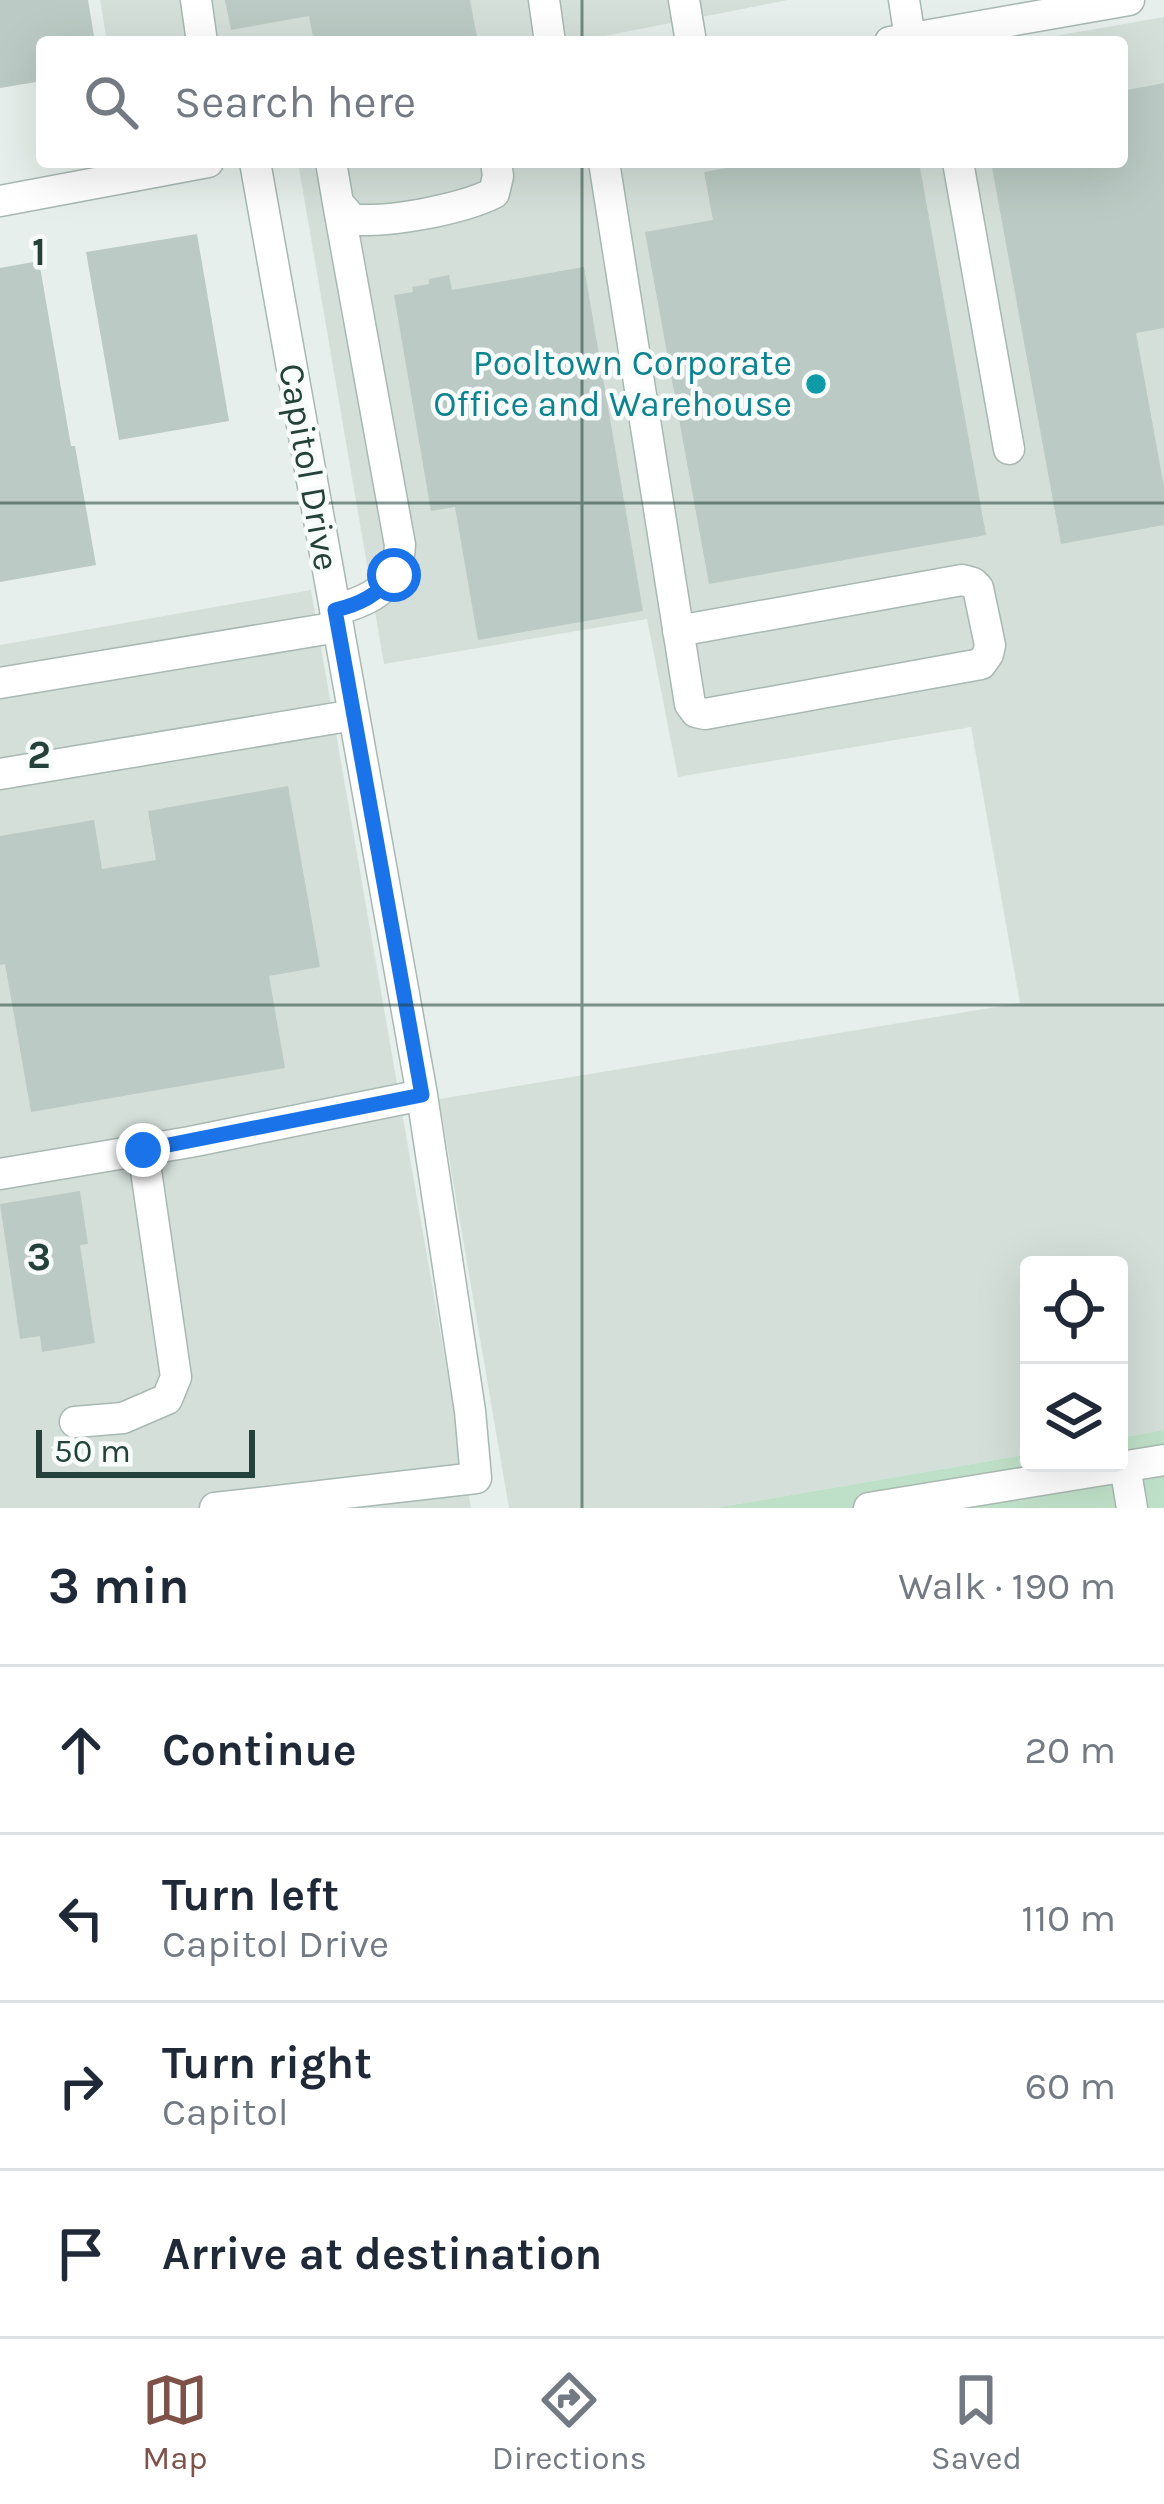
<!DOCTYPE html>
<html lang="en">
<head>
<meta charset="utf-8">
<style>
	:root { --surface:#fff; --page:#f6f6f7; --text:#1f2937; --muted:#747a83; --line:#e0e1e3; --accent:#7f5249 }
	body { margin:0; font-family:Karla,sans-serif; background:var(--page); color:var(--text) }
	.controls { position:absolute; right:36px; bottom:36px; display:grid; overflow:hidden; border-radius:12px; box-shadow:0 12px 48px #0002 }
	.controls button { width:108px; height:108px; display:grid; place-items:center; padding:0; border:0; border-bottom:3px solid var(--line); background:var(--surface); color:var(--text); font:60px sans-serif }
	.scale { position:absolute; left:36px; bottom:30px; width:219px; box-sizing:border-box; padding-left:12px; border:6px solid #24423a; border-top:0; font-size:33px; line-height:42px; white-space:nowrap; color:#24423a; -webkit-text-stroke:9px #f7fbf9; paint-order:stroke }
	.stop { position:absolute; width:36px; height:36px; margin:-27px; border:9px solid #1a73e8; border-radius:50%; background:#fff }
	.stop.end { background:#1a73e8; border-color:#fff; box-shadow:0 3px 12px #0008 }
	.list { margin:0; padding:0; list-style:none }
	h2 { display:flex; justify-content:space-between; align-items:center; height:156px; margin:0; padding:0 48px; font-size:51px }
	h2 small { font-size:39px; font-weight:400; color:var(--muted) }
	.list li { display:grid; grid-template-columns:78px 1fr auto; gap:36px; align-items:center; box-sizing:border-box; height:168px; padding:0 48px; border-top:3px solid var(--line) }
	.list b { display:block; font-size:45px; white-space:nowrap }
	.list p { margin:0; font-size:39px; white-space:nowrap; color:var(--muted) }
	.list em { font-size:39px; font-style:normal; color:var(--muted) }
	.icon { flex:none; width:66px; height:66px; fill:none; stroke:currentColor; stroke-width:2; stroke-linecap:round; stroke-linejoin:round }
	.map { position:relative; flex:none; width:1164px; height:1508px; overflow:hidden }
	.search { position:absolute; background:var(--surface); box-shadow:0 12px 48px #0002; left:36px; right:36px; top:36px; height:132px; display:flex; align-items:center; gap:30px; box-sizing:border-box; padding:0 42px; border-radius:12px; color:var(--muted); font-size:45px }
	.sheet { height:828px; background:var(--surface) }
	nav { display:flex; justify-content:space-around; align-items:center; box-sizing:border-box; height:168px; border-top:3px solid var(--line); background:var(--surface); font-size:33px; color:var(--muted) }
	nav a { display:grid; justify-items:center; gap:6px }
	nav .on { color:var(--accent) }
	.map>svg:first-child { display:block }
</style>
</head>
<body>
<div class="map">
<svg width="1164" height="1508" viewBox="0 0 1164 1508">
	<rect width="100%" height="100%" fill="#e6efeb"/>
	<path fill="#d4dfda" d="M100 0H788L574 42H107Z
		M1164 17V1430L1119 1438V1265H1029V1454L715 1508H509L439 1099 1020 1003 971 727 678 777 647 619 384 664 299 168 333 162H1122V42H1021Z
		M311 590 471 1508H0V645Z"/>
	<path fill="#bfe0c8" d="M1164 1430V1508H715L1029 1454V1463H1119V1438Z"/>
	<path fill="#bbcac4" d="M0 0H88L95 42H42V81L0 88Z
		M225 0H470L477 37 452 42H314L309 16 231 30Z
		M1164 83V328L1136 333 1164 487V525L1061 544 991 162H1122V91Z
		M759 162H919L986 535 709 584 645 232 713 220 704 172Z
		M197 234 229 421 119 440 86 252Z
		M39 261 71 446H75L96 565 0 582V268Z
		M584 267 643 611 478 640 455 507 431 511 394 295 413 292 412 287 429 284V279L449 275 452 290Z
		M288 786 320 967 269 976 285 1068 31 1112 5 964 0 965V836L94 820 102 869 156 860 148 811Z
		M80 1191 88 1244 80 1245 95 1343 42 1352 40 1336 20 1339 0 1204Z"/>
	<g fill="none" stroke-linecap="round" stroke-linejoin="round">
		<g stroke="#a8b8b2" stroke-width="33">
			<path id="minor" d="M196 0 202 42
				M544 0 550 42
				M684 0 691 42
				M904 0 910 38
				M890 42 1129 0
				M331 162 338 203 352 219C386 224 462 209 494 193L498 176 496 162
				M604 162 690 704 696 712 705 714 981 664 988 654 990 645 978 588 973 583 962 580 678 631
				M958 162 1009 449
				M0 201 208 162
				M335 610C372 600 398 587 400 545L338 203
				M0 683 338 627
				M0 774 354 715
				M0 1174 190 1142 422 1095
				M75 1422 123 1418 167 1399 176 1377 143 1150
				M1125 1466 1132 1508
				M215 1508 476 1478 470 1411 422 1095 255 162
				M869 1508 1164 1460"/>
		</g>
		<use href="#minor" stroke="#fff" stroke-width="30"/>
	</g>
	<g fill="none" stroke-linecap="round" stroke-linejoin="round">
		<path stroke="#1a73e8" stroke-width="15" d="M143 1150 422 1095 335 610C361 604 377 595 394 575"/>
	</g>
	<path fill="none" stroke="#24423a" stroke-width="3" stroke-opacity="0.55" d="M582 0V42M582 162V1508M0 503H1164M0 1005H1164"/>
	<circle fill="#0f9aa8" stroke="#f7fbf9" stroke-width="4.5" cx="816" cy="384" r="12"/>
	<g text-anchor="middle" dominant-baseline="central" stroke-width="9" stroke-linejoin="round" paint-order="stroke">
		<g font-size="36" fill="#0d838f" stroke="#f7fbf9" text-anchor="end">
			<text x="792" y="363">Pooltown Corporate<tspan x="792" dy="41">Office and Warehouse</tspan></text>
		</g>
		<g font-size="36" fill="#24423a" stroke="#f7fbf9">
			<text transform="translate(309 467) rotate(80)">Capitol Drive</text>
		</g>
	</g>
	<g font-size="39" text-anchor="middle" font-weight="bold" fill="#24423a" stroke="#f7fbf9" stroke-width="9" stroke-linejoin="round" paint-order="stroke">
		<text x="39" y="265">1</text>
		<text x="39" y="768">2</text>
		<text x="39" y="1270">3</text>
	</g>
</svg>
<div class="controls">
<button><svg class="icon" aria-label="locate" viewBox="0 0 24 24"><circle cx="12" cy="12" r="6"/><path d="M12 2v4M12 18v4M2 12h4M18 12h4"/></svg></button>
<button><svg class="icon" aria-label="layers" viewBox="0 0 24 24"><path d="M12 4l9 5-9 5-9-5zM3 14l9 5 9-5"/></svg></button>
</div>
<div class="scale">50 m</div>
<div class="stop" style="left:394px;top:575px"></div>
<div class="stop end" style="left:143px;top:1150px"></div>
<div class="search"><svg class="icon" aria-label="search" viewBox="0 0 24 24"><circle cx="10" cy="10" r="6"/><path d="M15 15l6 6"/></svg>Search here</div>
</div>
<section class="sheet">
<h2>3 min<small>Walk · 190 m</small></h2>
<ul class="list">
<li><svg class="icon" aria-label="ahead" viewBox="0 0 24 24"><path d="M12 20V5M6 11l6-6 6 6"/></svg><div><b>Continue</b></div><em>20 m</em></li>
<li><svg class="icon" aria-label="left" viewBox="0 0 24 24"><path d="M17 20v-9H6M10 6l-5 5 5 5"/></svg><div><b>Turn left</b><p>Capitol Drive</p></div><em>110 m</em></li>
<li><svg class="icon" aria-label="right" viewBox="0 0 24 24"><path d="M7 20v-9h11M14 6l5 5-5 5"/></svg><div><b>Turn right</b><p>Capitol</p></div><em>60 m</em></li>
<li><svg class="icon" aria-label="arrive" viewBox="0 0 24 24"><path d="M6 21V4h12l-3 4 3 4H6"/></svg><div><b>Arrive at destination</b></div></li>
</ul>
</section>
<nav>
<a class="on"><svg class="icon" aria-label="map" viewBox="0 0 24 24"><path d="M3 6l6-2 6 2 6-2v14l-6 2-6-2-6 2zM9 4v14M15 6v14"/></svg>Map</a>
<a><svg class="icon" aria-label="directions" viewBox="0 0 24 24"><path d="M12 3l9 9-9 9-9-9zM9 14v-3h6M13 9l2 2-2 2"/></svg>Directions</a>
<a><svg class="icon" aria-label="saved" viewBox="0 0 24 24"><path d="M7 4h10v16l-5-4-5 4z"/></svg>Saved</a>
</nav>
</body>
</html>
